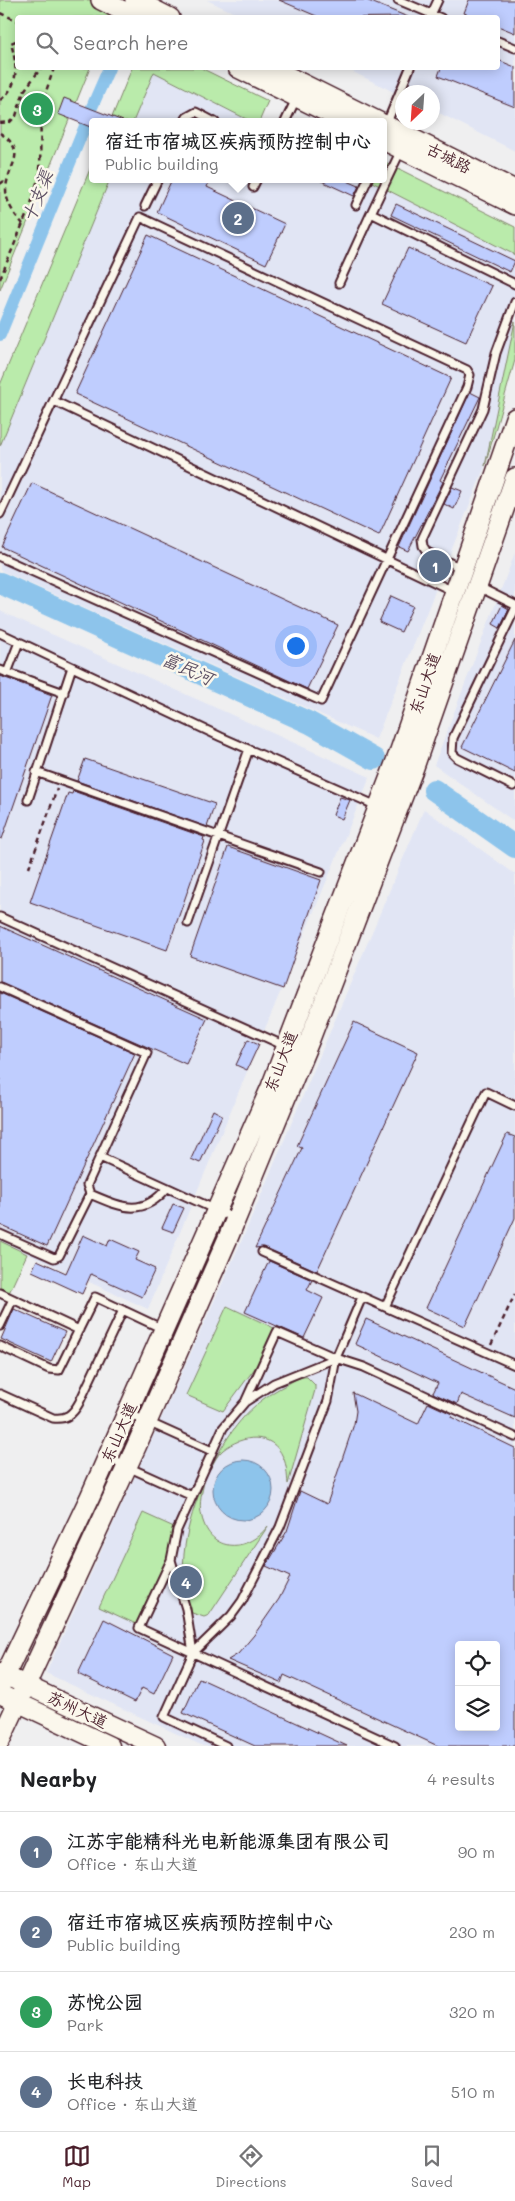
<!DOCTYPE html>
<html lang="en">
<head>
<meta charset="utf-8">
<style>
	:root { --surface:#fff; --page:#f6f6f6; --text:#202124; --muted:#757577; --line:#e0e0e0; --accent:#4a1f2b }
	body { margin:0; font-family:Mali,"LXGW WenKai TC",sans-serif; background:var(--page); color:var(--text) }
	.controls { position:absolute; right:15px; bottom:15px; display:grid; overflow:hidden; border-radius:5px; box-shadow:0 2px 12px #0003 }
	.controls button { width:45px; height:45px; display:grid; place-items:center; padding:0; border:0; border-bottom:1px solid var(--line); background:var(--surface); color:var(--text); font:25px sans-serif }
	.compass { position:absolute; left:395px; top:85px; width:45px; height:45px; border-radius:50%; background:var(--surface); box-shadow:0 2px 12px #0003; rotate:205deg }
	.you { position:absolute; left:295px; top:645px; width:18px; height:18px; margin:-12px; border:4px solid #fff; border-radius:50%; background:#1a73e8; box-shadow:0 0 0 8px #1a73e833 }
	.badge { display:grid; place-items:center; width:32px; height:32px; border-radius:50%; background:var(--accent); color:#fff; font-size:16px; font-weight:700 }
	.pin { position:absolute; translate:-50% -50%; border:2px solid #fff; box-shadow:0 1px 5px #0006 }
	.popup { position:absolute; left:89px; top:118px; width:298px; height:65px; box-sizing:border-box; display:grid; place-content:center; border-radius:5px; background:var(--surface); filter:drop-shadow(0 1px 4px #0005); font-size:16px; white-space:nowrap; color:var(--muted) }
	.popup b { font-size:19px; color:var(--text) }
	.popup::after { content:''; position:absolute; left:50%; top:100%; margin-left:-10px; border:10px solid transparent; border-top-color:var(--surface) }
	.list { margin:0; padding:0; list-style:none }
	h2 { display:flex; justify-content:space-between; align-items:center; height:65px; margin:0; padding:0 20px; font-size:21px }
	h2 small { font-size:16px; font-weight:400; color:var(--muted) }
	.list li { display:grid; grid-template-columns:32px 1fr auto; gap:15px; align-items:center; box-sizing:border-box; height:80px; padding:0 20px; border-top:1px solid var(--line) }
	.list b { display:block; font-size:19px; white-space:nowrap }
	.list p { margin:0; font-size:16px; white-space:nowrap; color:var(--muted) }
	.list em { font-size:16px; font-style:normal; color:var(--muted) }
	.icon { flex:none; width:28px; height:28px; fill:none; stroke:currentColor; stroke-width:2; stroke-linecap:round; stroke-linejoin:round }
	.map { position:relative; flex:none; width:515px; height:1746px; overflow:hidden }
	.search { position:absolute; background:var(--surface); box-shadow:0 2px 12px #0003; left:15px; right:15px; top:15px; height:55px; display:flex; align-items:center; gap:12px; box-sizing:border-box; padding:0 18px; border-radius:5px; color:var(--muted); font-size:19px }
	.sheet { height:385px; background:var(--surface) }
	nav { display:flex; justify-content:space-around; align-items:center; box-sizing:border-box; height:70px; border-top:1px solid var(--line); background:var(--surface); font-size:14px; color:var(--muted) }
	nav a { display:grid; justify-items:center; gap:2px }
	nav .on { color:var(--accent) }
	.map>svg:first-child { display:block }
</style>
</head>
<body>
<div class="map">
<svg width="515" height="1746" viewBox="0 0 515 1746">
	<rect width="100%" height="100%" fill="#efeff0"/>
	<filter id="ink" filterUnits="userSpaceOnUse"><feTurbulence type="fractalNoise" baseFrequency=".02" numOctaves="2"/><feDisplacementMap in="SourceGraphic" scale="10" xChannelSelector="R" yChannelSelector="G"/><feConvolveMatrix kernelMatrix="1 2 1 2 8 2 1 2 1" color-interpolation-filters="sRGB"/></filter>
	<g filter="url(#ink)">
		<path fill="#e1e5f4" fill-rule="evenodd" d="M207 0H515V151L433 110 432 92H402V96L345 68H498V18L243 17Z
			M154 72 253 122H133Z
			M110 179H366L515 255V321L485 466 376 739 0 570V446Z
			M515 553V822L434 765Z
			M0 611 370 777 148 1309 0 1241Z
			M424 809 515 874V1746H203L46 1673 245 1233ZM459 1645H496V1727H459Z"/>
		<path fill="#baebab" stroke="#82856b" d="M0 0H90L112 9 109 17 18 18V68H90L0 290Z
			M132 68H201L268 101 259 122H252L154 72 133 122H110Z
			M383 161 515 227V255L366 179H383Z
			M93 162V179H110L0 446V385Z
			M515 321V360L485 466Z
			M0 1241 27 1254 9 1293 0 1289Z
			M227 1306 274 1328 258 1364 223 1411 186 1395Z
			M307 1377 315 1385V1390L288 1484C287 1475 287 1465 283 1457 272 1431 242 1435 223 1450 217 1455 214 1462 210 1469 229 1432 248 1404 286 1385 293 1381 300 1376 307 1377Z
			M204 1482C202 1492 199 1503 201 1513 208 1552 245 1555 268 1526L209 1615 204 1617 192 1613C174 1571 187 1522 204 1482Z
			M143 1513 174 1527 167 1558 136 1624 99 1607Z"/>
		<path fill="#8dc4eb" stroke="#72829e" d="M213 1490a30 30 0 1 1 60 0a30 30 0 1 1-60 0Z"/>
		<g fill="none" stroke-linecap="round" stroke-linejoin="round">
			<path stroke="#8dc4eb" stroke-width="12" d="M92 107 109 68
				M0 335 85 126"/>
			<path stroke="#8dc4eb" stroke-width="22" d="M0 583 310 723 374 759
				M434 790 515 847"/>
		</g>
		<path fill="#bfcdfe" stroke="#4a1f2b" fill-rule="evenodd" d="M279 0H366L408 17 321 18Z
			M469 0H515V33L498 26V18H475L464 13Z
			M498 60 515 67V107L438 76 441 68H498Z
			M64 98 123 121 122 122H93V128L58 114Z
			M172 179H210L207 187 285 224 266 264 157 212Z
			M317 179H343L359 186 354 196Z
			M396 204 515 261 510 272 391 215Z
			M148 235 451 378 379 536 75 394Z
			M408 248 492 286 466 342 382 304Z
			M470 392 480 397 440 480 443 482 408 551 399 547Z
			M32 483 338 625 307 689 2 547Z
			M452 487 462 491 454 509 444 504Z
			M391 596 413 606 401 632 379 622Z
			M502 605 509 609 500 628 493 624Z
			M515 640V773L462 747Z
			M0 676 52 695 2 839 0 838Z
			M85 759 215 804 207 827 77 781Z
			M73 791 204 837 203 840 205 841 167 950 30 902 68 793 72 794Z
			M340 797 350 800 342 819 333 815Z
			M228 847 321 880 283 989 190 956Z
			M0 926 207 1019 186 1064 0 982Z
			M0 993 135 1053 47 1246 0 1225Z
			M354 1022 418 1052 317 1271 264 1247 255 1248 302 1148 297 1146Z
			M248 1039 259 1044 247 1070 236 1065Z
			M213 1110 222 1115 200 1163 191 1159Z
			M507 1134 515 1137V1218L465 1326 426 1308Z
			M173 1204 184 1208 173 1232 162 1228Z
			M83 1235 107 1246 110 1239 139 1252 135 1260 155 1269 142 1297 91 1274 82 1294 32 1271 37 1260 66 1273Z
			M269 1261 312 1280 307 1290 323 1298 304 1338 245 1312Z
			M14 1309 65 1332 51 1362 1 1339Z
			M366 1319 515 1388V1418L461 1394 457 1404 433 1393 438 1383 355 1344Z
			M353 1393 418 1424 428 1403 452 1414 451 1417 515 1448V1746H438L284 1675 281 1683 228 1660 238 1654 254 1635 279 1599 290 1577 266 1566 287 1531 300 1491 327 1504 354 1424 356 1411ZM459 1645H496V1727H459Z
			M104 1619 173 1654 154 1694 142 1688 135 1702 78 1674Z
			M199 1678 347 1746H255L183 1713Z"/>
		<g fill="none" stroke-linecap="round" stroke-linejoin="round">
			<g stroke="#4a1f2b" stroke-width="11">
				<path id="service" d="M398 0 441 18
					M430 17 438 0
					M498 41 515 48
					M184 122 187 117 196 112 215 122
					M285 122 297 97
					M386 125 410 68
					M253 187 257 179
					M356 205 368 179
					M145 206 158 179
					M371 213 401 150
					M339 283 371 213 515 284
					M54 401 453 591
					M0 514 140 217 467 370 470 375 467 387 321 701 0 557
					M463 569 427 552 423 546 422 539 483 409 496 353 515 302
					M477 586 515 605
					M0 633 221 737 377 806
					M0 670 64 693
					M7 673 19 642
					M36 772 321 872
					M513 786 457 758 452 753 453 738 515 609
					M28 800 72 667
					M0 917 285 1046
					M188 923 249 749
					M0 987 147 1053 87 1185 90 1194 59 1256 54 1258 0 1234
					M100 1157 236 1219
					M90 1194C121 1207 142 1218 167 1188
					M262 1252 515 1365
					M0 1293 79 1330
					M362 1297 336 1358 274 1383 245 1402 223 1428 177 1530 171 1560 139 1628 395 1746
					M385 1307 486 1092 515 1106
					M0 1326 13 1299
					M0 1346 49 1369 59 1370 95 1297 163 1329
					M0 1394 53 1418C66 1420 73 1414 79 1403L123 1310
					M246 1400 277 1332 336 1358
					M128 1413 212 1451
					M108 1458 192 1496
					M171 1560 186 1609 193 1653
					M226 1746 164 1717 193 1653 231 1616 242 1601 280 1527 328 1401 336 1358 364 1367 515 1437"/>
			</g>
			<g stroke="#4a1f2b" stroke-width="21">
				<path id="tertiary" d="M0 1673 156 1746
					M0 1694 110 1746"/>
			</g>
			<g stroke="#4a1f2b" stroke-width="22">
				<path id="secondary" d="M101 0 137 18
					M135 0 170 18
					M238 68 347 122
					M271 68 379 122
					M383 124 515 190
					M383 140 515 205
					M0 1686 90 1497 271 1087 398 756 515 418
					M0 1741 136 1447 228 1238 310 1039 414 767 515 478"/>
			</g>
			<path stroke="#4a1f2b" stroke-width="2.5" stroke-dasharray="5 4" stroke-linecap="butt" d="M0 13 18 21
				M0 100C20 86 17 65 11 43L18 40
				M0 123 10 122 16 116 24 91 41 68
				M0 133C30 153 7 165 6 189 6 203 14 214 23 224
				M0 184 7 179
				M0 279 31 204 40 172 41 106 54 68
				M29 868 57 789
				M491 1345 515 1294"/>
			<use href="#service" stroke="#fbf7ec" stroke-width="7"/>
			<use href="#tertiary" stroke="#fbf7ec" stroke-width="18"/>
			<use href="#secondary" stroke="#fbf7ec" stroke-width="19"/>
		</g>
	</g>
	<g text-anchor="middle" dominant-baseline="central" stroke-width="5" stroke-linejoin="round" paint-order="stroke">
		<g font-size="16" fill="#4a1f2b" stroke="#fbf7ec">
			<text transform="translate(449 157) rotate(27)">古城路</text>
			<text transform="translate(424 683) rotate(-71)">东山大道</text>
			<text transform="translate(280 1061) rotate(-69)">东山大道</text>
			<text transform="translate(118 1432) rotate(-66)">东山大道</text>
			<text transform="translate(78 1709) rotate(25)">苏州大道</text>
		</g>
		<g font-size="18" font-style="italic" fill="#5e5165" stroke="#fbf7ec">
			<text transform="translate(37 196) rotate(-68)">十支渠</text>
			<text transform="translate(188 668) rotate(24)">富民河</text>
		</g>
	</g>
</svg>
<div class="controls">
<button><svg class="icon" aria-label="locate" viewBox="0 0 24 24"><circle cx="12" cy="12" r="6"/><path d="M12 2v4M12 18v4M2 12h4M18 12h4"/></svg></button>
<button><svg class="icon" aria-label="layers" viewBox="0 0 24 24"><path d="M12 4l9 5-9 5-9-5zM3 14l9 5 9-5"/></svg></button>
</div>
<svg class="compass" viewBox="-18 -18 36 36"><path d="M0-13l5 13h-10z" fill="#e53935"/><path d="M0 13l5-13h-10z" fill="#757577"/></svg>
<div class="you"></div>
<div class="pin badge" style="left:435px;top:566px;background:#5c6f8a">1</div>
<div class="pin badge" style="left:238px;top:218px;background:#5c6f8a">2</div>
<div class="popup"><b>宿迁市宿城区疾病预防控制中心</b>Public building</div>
<div class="pin badge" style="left:37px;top:109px;background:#2e9e5b">3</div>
<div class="pin badge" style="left:186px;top:1582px;background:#5c6f8a">4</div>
<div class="search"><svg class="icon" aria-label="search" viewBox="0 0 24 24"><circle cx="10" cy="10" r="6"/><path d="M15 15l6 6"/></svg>Search here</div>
</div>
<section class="sheet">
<h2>Nearby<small>4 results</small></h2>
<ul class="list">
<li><span class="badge" style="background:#5c6f8a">1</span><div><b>江苏宇能精科光电新能源集团有限公司</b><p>Office · 东山大道</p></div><em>90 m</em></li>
<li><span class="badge" style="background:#5c6f8a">2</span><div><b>宿迁市宿城区疾病预防控制中心</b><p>Public building</p></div><em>230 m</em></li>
<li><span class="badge" style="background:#2e9e5b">3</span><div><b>苏悦公园</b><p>Park</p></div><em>320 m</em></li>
<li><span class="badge" style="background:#5c6f8a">4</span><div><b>长电科技</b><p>Office · 东山大道</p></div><em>510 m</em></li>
</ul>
</section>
<nav>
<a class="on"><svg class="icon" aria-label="map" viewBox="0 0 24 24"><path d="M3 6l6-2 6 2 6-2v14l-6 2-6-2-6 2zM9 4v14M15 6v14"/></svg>Map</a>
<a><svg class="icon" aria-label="directions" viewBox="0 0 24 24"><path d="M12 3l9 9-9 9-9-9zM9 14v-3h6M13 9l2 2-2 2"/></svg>Directions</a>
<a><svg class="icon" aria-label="saved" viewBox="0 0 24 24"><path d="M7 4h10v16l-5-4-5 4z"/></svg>Saved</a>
</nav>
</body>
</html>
